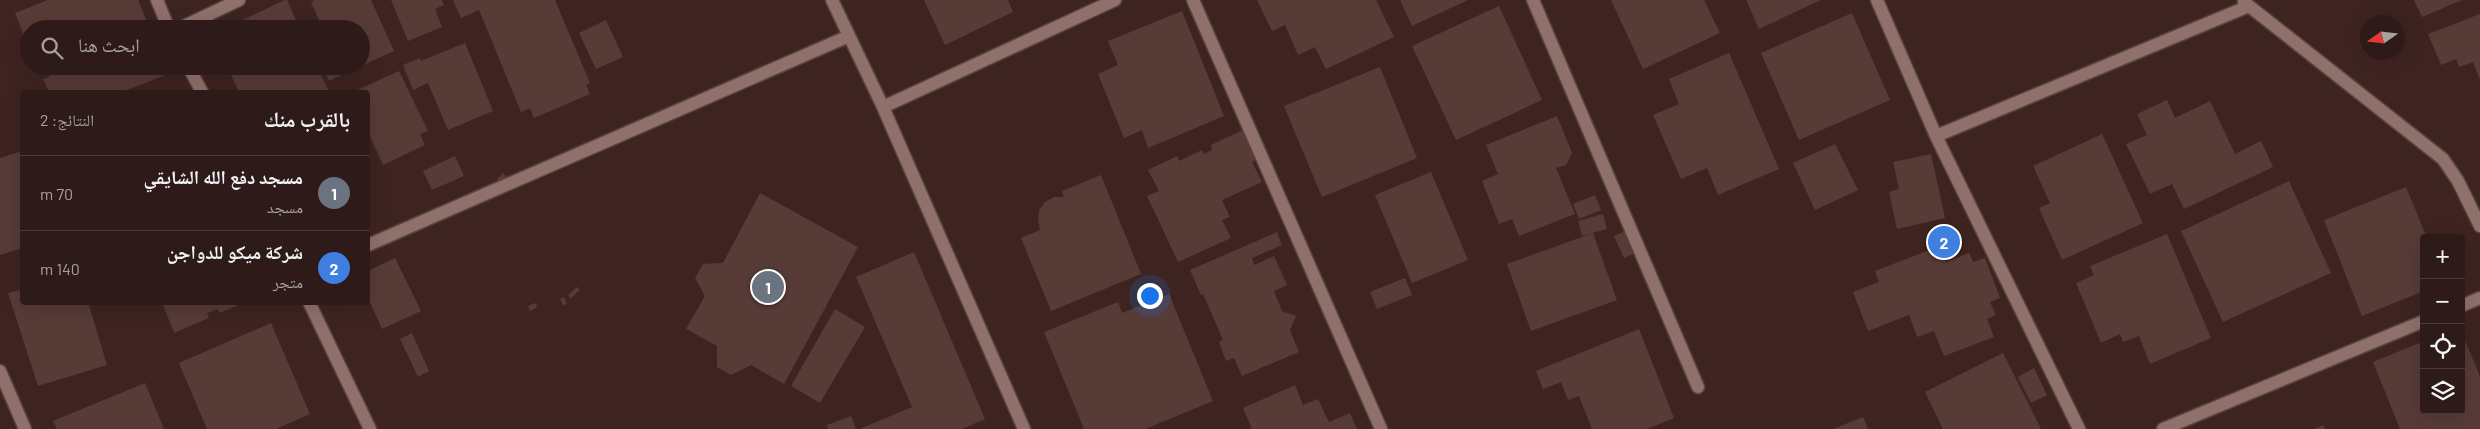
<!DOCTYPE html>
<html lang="ar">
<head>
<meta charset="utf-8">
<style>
	:root { --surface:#2e1b19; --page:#3a2826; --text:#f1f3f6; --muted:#a7a1a2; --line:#493938; --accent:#8c9099 }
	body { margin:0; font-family:Barlow,"Noto Naskh Arabic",sans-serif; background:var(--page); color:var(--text); direction:rtl }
	.controls { position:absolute; right:15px; bottom:15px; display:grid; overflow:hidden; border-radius:5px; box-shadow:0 5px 20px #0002 }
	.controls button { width:45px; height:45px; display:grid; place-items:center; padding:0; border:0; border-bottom:1px solid var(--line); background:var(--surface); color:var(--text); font:25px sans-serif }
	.compass { position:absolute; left:2360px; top:15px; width:45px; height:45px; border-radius:50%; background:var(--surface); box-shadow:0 5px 20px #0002; rotate:256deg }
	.you { position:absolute; left:1149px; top:295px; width:18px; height:18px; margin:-12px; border:4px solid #fff; border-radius:50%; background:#1a73e8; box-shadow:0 0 0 8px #1a73e833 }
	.badge { display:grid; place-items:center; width:32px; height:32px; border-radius:50%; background:var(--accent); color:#fff; font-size:16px; font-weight:700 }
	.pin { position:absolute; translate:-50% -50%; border:2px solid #fff; box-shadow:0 1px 5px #0006 }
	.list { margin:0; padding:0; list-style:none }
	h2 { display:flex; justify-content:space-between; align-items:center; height:65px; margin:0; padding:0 20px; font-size:21px }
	h2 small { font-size:16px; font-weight:400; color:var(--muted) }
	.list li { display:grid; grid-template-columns:32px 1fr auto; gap:15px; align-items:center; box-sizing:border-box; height:75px; padding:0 20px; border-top:1px solid var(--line) }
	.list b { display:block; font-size:19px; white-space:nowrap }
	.list p { margin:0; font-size:16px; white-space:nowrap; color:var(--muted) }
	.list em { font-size:16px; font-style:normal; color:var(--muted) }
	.icon { flex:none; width:28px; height:28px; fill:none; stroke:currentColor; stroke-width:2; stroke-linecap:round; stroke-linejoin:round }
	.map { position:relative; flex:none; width:2480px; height:429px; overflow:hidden; direction:ltr }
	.search { position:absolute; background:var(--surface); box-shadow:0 5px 20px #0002; left:20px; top:20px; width:350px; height:55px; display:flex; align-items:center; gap:12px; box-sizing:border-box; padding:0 18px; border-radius:28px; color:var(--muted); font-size:19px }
	.panel { position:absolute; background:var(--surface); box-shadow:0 5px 20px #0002; left:20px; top:90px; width:350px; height:215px; border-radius:5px; direction:rtl }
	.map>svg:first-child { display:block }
</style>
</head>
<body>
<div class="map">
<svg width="2480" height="429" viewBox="0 0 2480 429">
	<rect width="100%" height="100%" fill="#3e2421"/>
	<path fill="#573b37" d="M48 0H138L150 29H29V48L15 13Z
		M285 0H287L300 29H223Z
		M315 0H371L394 51 361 66V29H323L311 2Z
		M391 0H442L444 5 435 9 442 27 408 41Z
		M453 0H555L590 83 586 85 590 94 534 118 530 108 521 112 479 10 461 18Z
		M924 0H1008L1013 12 945 45Z
		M1257 0H1376L1394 37 1326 69 1315 47 1298 55 1285 25 1272 31Z
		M1400 0H1468L1412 26Z
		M1611 0H1704L1720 33 1643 69Z
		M1746 0H1821L1759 29Z
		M2414 0H2462L2422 17Z
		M1499 6 1542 100 1456 140 1412 46Z
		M1182 11 1224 116 1148 148 1142 130 1124 138 1098 74 1118 65 1108 41Z
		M1852 13 1890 100 1799 140 1761 53Z
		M2480 14V80L2473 62 2459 67 2456 59 2441 65 2428 34Z
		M606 20 623 57 596 69 579 33Z
		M465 43 493 111 448 130 428 83 413 90 403 65 420 58 421 61Z
		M1729 53 1779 169 1718 195 1707 168 1681 179 1653 115 1679 104 1669 79Z
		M46 66H165L168 74 122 92H49L43 79 50 77Z
		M227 66H317L329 92H239Z
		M322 66H360L329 81Z
		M1380 67 1417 158 1322 197 1284 106Z
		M399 71 428 131 420 134 425 145 383 165 368 132V92H353Z
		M2167 100 2175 118 2210 101 2235 154 2261 141 2273 167 2184 209 2172 184 2150 194 2126 144 2147 135 2137 114Z
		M1557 116 1572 153 1566 165 1556 168 1575 214 1519 236 1512 219 1499 224 1482 181 1498 174 1486 145Z
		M1245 129 1258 158 1252 162 1262 182 1222 200 1230 217 1222 220 1231 238 1178 262 1147 196 1159 191 1148 170 1177 156 1179 161 1202 150 1204 154 1212 150 1211 145Z
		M2102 134 2143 223 2062 260 2039 208 2050 203 2033 166Z
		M1835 144 1858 190 1815 210 1793 163Z
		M22 151V248L0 255V158Z
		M1931 154 1945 218 1897 229 1889 192 1899 189 1893 162Z
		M455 156 464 176 432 190 423 171Z
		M1431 172 1468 260 1412 283 1375 195Z
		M503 173 506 176 499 182 497 179Z
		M1101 175 1141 274 1051 311 1021 238 1040 230 1038 220 1039 210 1045 202 1054 197H1064L1062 191Z
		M2289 181 2331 273 2223 322 2181 231Z
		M2406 187 2427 238H2424V291L2362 316 2324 220Z
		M760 193 858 247 784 384 751 365 731 375 717 367V346L686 329 705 296 695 278 703 264 723 263Z
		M1595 195 1601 210 1579 219 1573 204Z
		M1603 214 1607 229 1582 236 1578 221Z
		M1628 230 1638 252 1624 258 1614 236Z
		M1277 232 1282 245 1252 258 1254 265 1274 256 1287 285 1274 291 1282 311 1296 316 1290 330 1299 352 1242 376 1234 358 1226 361 1219 342 1223 340 1203 294 1201 295 1190 270Z
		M1593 233 1617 300 1531 331 1507 264Z
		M2167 234 2211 338 2150 364 2139 336 2123 342 2120 334 2101 343 2076 283 2094 275 2090 266Z
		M1940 246 1946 262 1969 253 1973 262 1985 258 2000 298 1990 302 1996 315 1987 319 1994 337 1944 356 1934 331 1917 337 1909 315 1868 331 1853 292 1879 282 1875 271Z
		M914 252 985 419 962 429H860L912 407 856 277Z
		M395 258 421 311 382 329 368 298V271Z
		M1405 278 1412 295 1377 309 1370 292Z
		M577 287 580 290 571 298 568 295Z
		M22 289V302H88L107 365 38 386 8 293Z
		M1169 294 1213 401 1145 429H1084L1044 332 1118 302 1122 313Z
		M564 297 567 304 563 305 560 299Z
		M162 302H236L237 306 219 313 218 309 207 313 209 318 174 333Z
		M536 303 537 307 530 311 528 306Z
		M835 309 865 327 820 403 791 386Z
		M271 323 310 414 276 429H207L179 363Z
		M1639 329 1674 418 1647 429H1592L1579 396 1568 400 1561 382 1543 389 1536 371Z
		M2461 331 2480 376V429H2400L2373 362 2424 341V410H2461Z
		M412 333 429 371 418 377 400 339Z
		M2003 353 2041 429H1943L1925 392Z
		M2034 368 2047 395 2031 403 2018 377Z
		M145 383 164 429H57L53 421Z
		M1295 385 1303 405 1318 399 1329 422 1350 413 1357 429H1252L1243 408Z
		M851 416 856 429H828L827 425Z
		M1863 417 1868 429H1833Z
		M2323 425 2325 429H2314Z"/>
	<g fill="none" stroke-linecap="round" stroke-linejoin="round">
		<g stroke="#594340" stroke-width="15">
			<path id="street" d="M157 0 169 29
				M832 0 883 107 1024 429
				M1193 0 1381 429
				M1533 0 1698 387
				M1877 0 1936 136 2079 429
				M2244 2 2443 159 2458 181 2480 226
				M178 29 239 0
				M188 66 202 92
				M883 107 1115 0
				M1936 136 2249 6
				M368 245 849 36
				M309 302 370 429
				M2461 306 2480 298
				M0 371 25 429
				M2163 429 2424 321"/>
		</g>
		<use href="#street" stroke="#8f706b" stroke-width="12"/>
	</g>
</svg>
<div class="controls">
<button>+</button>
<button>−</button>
<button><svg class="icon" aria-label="locate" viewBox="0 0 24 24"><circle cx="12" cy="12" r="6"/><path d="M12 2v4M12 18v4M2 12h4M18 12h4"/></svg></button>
<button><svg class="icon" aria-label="layers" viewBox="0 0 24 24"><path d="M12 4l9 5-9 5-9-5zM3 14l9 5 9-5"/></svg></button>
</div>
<svg class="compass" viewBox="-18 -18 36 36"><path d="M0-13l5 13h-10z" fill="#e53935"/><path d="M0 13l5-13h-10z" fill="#a7a1a2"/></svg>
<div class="you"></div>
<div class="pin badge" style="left:768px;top:287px;background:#6b7280">1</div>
<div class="pin badge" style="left:1944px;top:242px;background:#3f7fe0">2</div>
<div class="search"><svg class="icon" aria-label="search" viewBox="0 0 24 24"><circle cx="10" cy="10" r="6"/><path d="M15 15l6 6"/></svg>ابحث هنا</div>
<section class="panel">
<h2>بالقرب منك<small>النتائج: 2</small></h2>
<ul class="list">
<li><span class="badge" style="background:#6b7280">1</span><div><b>مسجد دفع الله الشايقي</b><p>مسجد</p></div><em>70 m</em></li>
<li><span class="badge" style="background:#3f7fe0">2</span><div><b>شركة ميكو للدواجن</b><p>متجر</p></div><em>140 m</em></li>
</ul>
</section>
</div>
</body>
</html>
